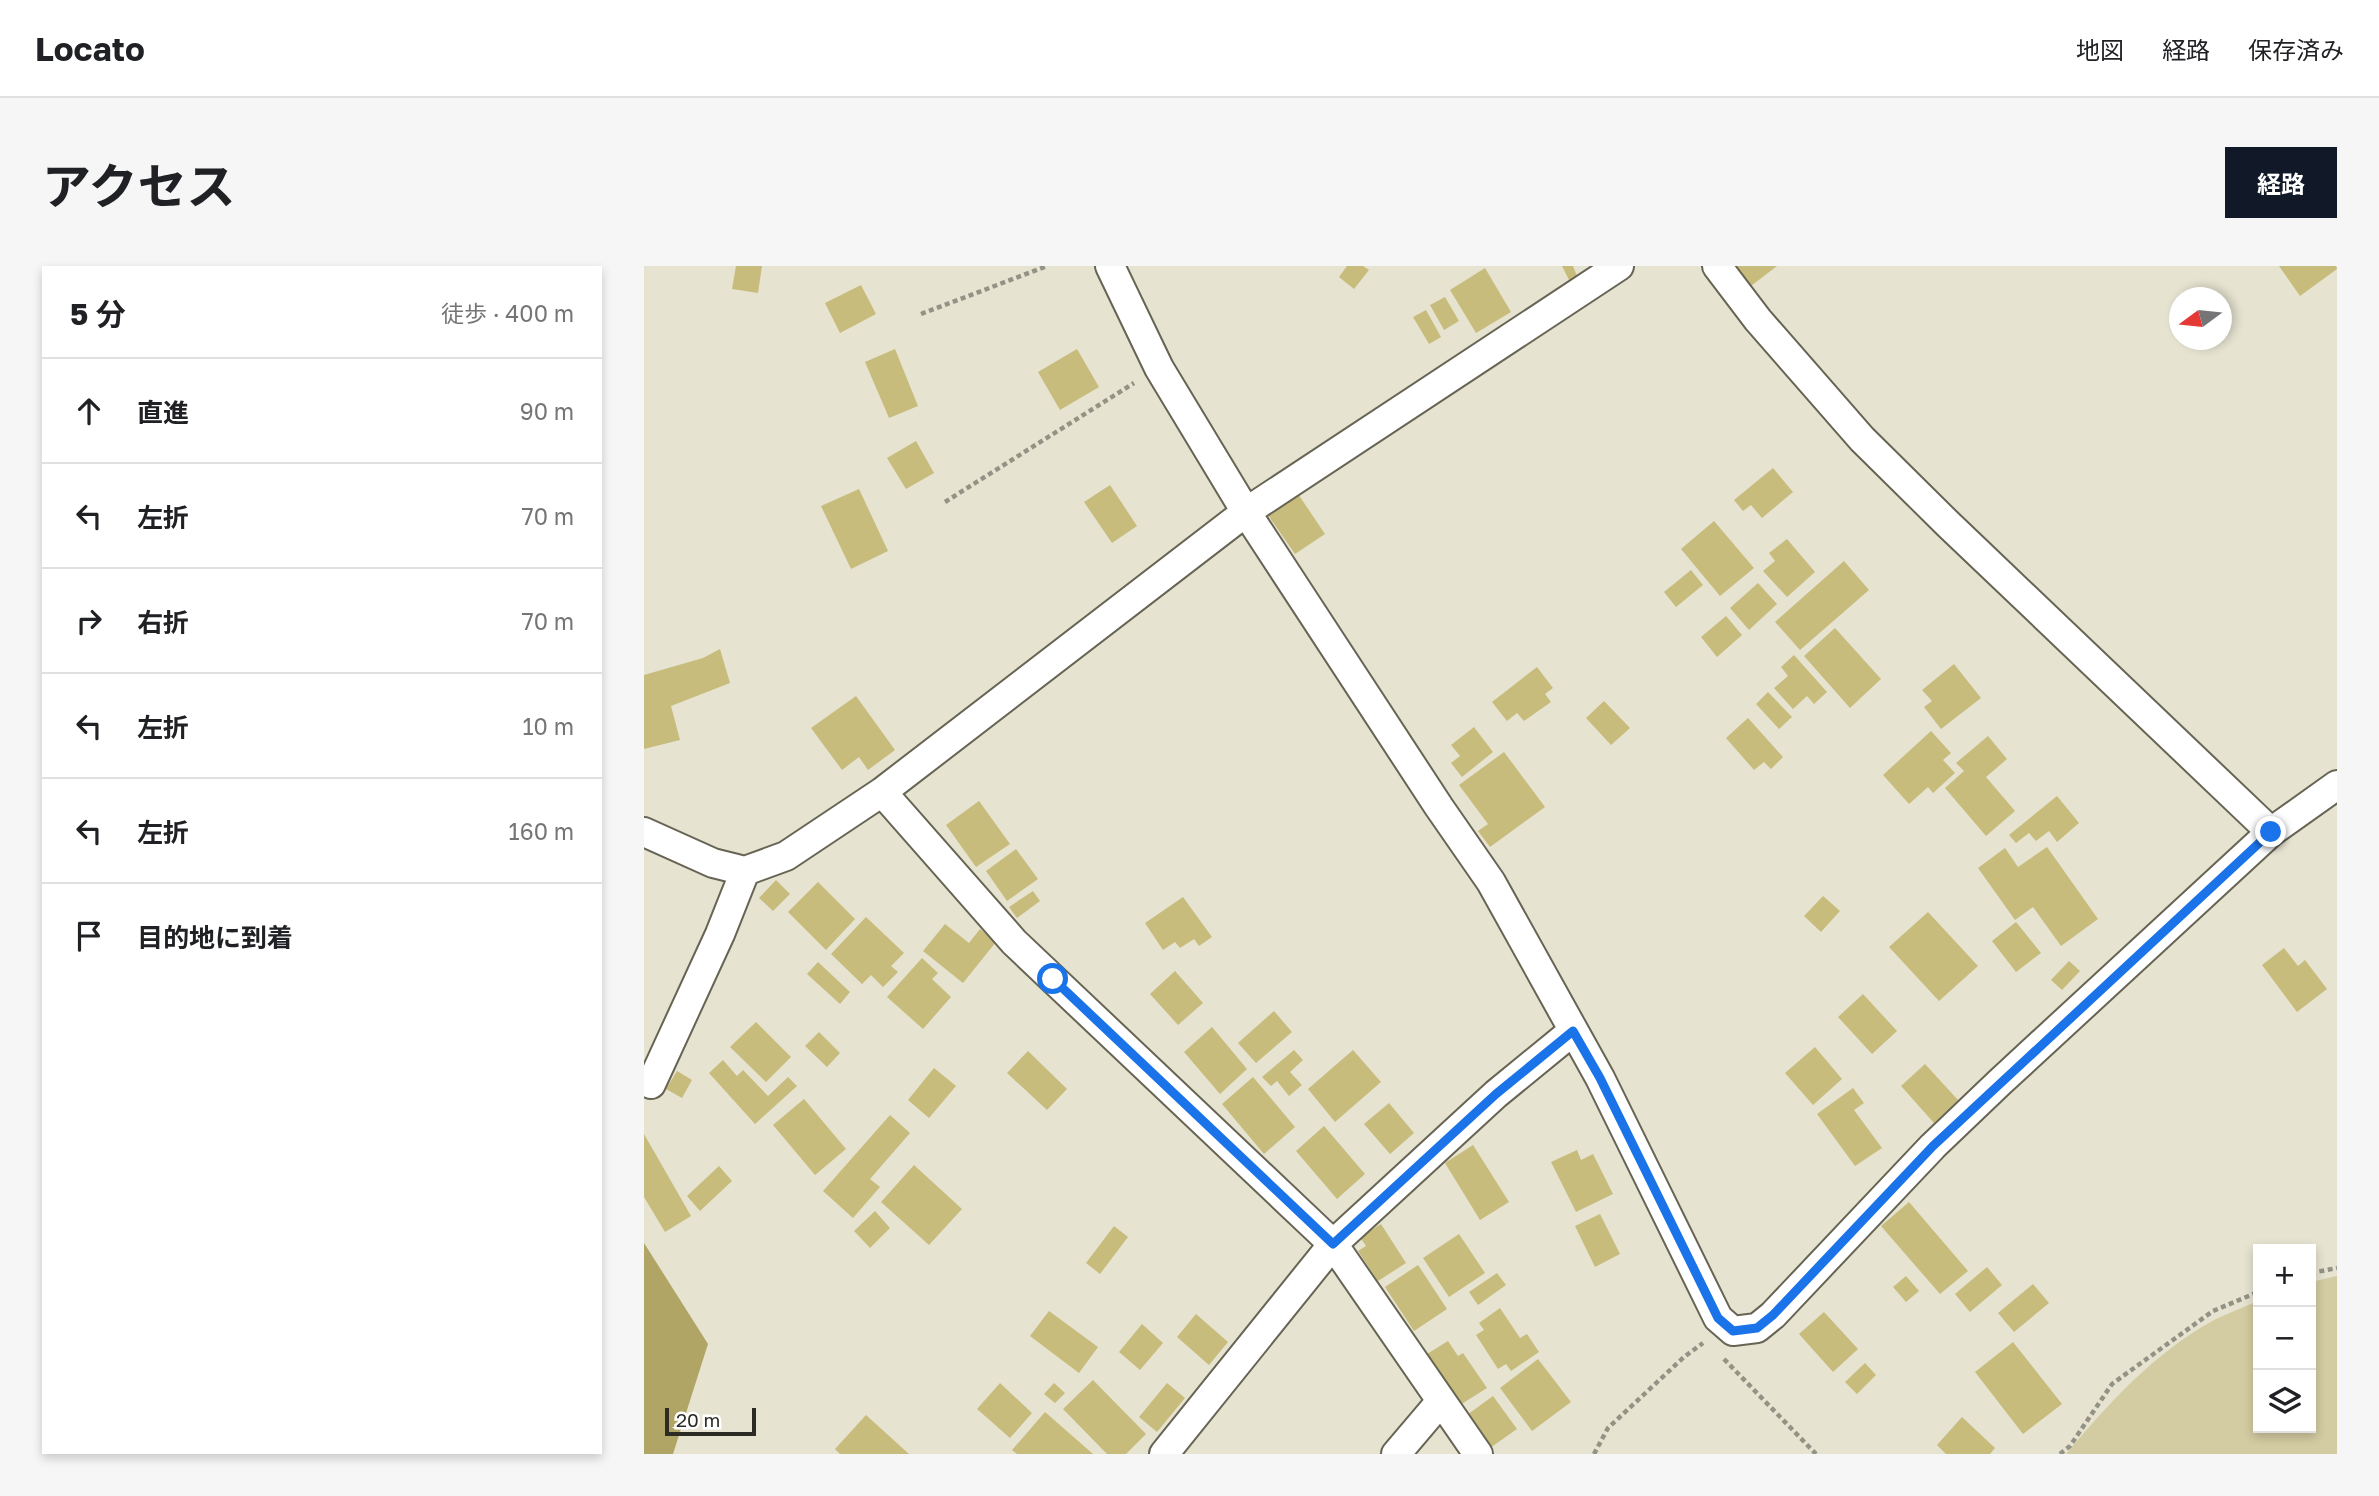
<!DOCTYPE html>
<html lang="ja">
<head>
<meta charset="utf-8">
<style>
	:root { --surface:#fff; --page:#f6f6f6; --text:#202124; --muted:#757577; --line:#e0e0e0; --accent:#111827 }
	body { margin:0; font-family:"Golos Text","Noto Sans JP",sans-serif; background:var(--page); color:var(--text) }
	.controls { position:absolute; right:21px; bottom:21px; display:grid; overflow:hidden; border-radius:0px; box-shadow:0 4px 10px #0003 }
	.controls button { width:63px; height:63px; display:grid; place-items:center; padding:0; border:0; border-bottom:2px solid var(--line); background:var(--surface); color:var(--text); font:35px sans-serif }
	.compass { position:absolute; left:1525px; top:21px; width:63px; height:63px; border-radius:50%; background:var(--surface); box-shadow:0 4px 10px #0003; rotate:255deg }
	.scale { position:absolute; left:21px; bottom:18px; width:91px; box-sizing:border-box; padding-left:7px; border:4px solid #2c2b24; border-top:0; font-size:19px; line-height:24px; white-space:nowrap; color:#2c2b24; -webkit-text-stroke:5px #fff; paint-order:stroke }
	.stop { position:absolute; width:21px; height:21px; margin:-16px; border:5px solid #1a73e8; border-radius:50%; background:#fff }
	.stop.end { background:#1a73e8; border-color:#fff; box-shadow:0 2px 7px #0008 }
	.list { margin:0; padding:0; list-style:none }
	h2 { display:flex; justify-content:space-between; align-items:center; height:91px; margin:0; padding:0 28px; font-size:30px }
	h2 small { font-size:23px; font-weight:400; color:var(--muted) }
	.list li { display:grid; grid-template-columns:46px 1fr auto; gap:21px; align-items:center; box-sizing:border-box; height:105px; padding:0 28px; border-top:2px solid var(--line) }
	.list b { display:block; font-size:26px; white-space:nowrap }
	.list em { font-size:23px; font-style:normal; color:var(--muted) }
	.icon { flex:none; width:38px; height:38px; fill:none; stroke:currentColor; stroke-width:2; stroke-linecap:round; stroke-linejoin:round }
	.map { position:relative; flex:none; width:1693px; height:1188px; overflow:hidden; border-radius:0px }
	header { display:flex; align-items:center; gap:42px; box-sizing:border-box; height:98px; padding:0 35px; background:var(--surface); border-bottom:2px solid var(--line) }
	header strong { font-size:33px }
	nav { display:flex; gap:38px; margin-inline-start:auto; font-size:24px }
	.intro { display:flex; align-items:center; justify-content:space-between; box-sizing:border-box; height:168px; padding:0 42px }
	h1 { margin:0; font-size:49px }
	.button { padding:18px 32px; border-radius:0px; background:var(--accent); color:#fff; font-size:24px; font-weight:700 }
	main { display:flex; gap:42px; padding:0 42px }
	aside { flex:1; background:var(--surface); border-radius:0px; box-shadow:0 4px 10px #0003 }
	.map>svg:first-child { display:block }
</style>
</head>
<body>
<header>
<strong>Locato</strong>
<nav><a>地図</a><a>経路</a><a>保存済み</a></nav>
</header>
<div class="intro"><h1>アクセス</h1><a class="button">経路</a></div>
<main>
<aside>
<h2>5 分<small>徒歩 · 400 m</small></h2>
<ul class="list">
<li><svg class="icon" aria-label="ahead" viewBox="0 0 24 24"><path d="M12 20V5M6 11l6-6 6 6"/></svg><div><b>直進</b></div><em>90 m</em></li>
<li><svg class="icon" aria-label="left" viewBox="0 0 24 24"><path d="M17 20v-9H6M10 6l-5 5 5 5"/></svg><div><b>左折</b></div><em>70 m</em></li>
<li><svg class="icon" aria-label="right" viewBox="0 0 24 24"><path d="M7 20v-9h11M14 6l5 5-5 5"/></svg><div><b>右折</b></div><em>70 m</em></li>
<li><svg class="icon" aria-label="left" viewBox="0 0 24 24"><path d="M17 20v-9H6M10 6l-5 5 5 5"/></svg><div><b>左折</b></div><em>10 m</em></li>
<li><svg class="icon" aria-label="left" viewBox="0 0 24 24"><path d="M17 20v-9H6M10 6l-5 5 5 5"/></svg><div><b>左折</b></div><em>160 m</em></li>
<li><svg class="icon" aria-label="arrive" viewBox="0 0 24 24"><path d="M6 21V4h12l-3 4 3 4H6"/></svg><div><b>目的地に到着</b></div></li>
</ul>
</aside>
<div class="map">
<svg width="1693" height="1188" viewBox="0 0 1693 1188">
	<rect width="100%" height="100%" fill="#e6e3d1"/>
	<path fill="#d3cba1" d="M1693 1010V1188H1422C1464 1138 1511 1086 1570 1054 1584 1047 1600 1041 1614 1035V1162H1667V1016Z"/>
	<path fill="#b1a566" d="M0 977 64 1078 29 1188H0Z"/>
	<path fill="#c7bc7c" d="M92 0H118L114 27 88 23Z
		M703 0H719L725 4 710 23 695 11Z
		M918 0H929L933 10 925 14Z
		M1092 0H1133L1107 20Z
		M1635 0H1692L1693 3 1656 30Z
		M841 2 867 46 832 67 806 24Z
		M217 19 232 48 196 67 181 37Z
		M801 31 815 55 800 64 786 39Z
		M782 44 797 71 785 78 769 51Z
		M251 83 274 140 245 152 221 96Z
		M433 83 455 121 416 144 394 106Z
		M272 175 290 207 262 223 243 192Z
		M1129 202 1149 226 1118 252 1107 239 1099 245 1090 234Z
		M466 219 493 260 468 277 440 236Z
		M215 223 244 285 207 303 177 240Z
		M654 228 681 268 651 288 624 249Z
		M1070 255 1110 302 1076 330 1037 283Z
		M1143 273 1171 306 1143 331 1119 305 1131 295 1125 287Z
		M1200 295 1225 324 1156 384 1131 356Z
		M1047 304 1059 319 1032 341 1020 326Z
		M1114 317 1133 338 1105 364 1086 342Z
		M1082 350 1098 369 1073 391 1057 371Z
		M1191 362 1237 413 1206 442 1160 390Z
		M76 383 86 417 27 440 36 474 0 483V409L59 392Z
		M1150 389 1183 426 1170 438 1163 430 1149 443 1130 422 1144 410 1137 401Z
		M1310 398 1337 432 1297 463 1280 441 1288 435 1278 424Z
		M893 401 909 422 901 428 907 436 880 455 873 447 863 455 848 436Z
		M1124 426 1148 451 1135 463 1112 438Z
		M212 430 251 484 224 504 215 491 198 504 167 462Z
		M960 435 986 462 967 479 942 452Z
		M1104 452 1139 491 1127 503 1120 496 1110 504 1082 472Z
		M830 461 849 486 818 511 807 497 816 490 807 479Z
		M1287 465 1307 487 1299 494 1311 507 1289 527 1284 521 1265 538 1239 509Z
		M1344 470 1363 493 1342 511 1371 545 1342 570 1301 522 1320 505 1312 497Z
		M860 486 901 541 846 581 834 565 844 558 815 519Z
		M1413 530 1435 557 1413 576 1405 565 1392 575 1385 567 1372 577 1365 569Z
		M335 535 366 578 332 601 302 559Z
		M1403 581 1454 653 1417 680 1389 641 1371 654 1334 602 1361 582 1374 601Z
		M372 583 394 613 363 635 342 605Z
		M132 614 146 628 129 645 115 632Z
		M174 616 211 653 182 684 144 646Z
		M389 625 396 635 373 652 365 641Z
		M1179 630 1196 645 1177 666 1160 650Z
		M539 631 568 671 555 680 550 673 536 682 531 676 519 684 501 657Z
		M1284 646 1334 700 1295 735 1245 681Z
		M222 651 260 687 247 700 254 706 239 721 227 709 218 718 187 688Z
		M1372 656 1397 687 1372 706 1348 675Z
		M301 658 325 677 336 663 352 676 319 717 279 685Z
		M1640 682 1654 700 1661 694 1683 723 1653 746 1618 699Z
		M278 692 294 707 288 713 307 731 279 763 243 731Z
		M1425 695 1436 705 1418 724 1407 714Z
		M174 696 206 726 196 738 163 708Z
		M531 705 559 737 534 759 506 728Z
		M1219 728 1253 765 1228 788 1194 751Z
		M630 745 648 766 612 797 594 777Z
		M112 756 147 791 122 816 86 781Z
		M568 761 603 803 576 828 540 786Z
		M175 766 196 787 183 801 161 780Z
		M1171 781 1198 813 1169 839 1141 807Z
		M650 784 659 794 646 806 658 819 645 830 633 815 627 820 618 811Z
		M709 784 737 816 691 856 664 823Z
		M384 785 423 823 403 844 363 807Z
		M79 794 93 810 99 804 124 830 144 811 153 820 111 858 65 807Z
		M1281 798 1314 834 1290 857 1257 820Z
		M290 802 312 820 285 852 264 834Z
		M33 805 48 814 38 832 22 823Z
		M609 811 651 861 620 888 578 838Z
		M1209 822 1220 837 1210 844 1238 882 1211 900 1173 848Z
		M160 833 202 883 171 909 129 859Z
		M745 837 770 867 746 888 720 858Z
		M246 849 266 867 226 913 236 921 209 952 179 925Z
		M680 860 721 908 693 933 652 885Z
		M0 868 47 950 21 966 0 931Z
		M829 879 865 936 836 954 801 897Z
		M933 884 937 894 949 888 969 928 932 946 907 896Z
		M270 899 318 943 285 979 237 936Z
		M75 900 88 915 56 945 43 930Z
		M1265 936 1324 1005 1296 1028 1237 960Z
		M231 945 246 962 226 982 210 965Z
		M956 948 976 988 951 1001 931 960Z
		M737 958 762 997 734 1015 714 985 722 980 716 971Z
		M470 960 484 971 456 1008 442 997Z
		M815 968 841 1007 805 1031 779 992Z
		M774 999 803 1043 770 1065 741 1021Z
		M1343 1001 1358 1019 1326 1046 1311 1028Z
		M853 1007 862 1019 834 1039 825 1026Z
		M1262 1010 1275 1025 1262 1036 1249 1021Z
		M1389 1018 1405 1037 1370 1066 1354 1047Z
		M856 1042 876 1072 883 1068 895 1086 867 1105 862 1098 854 1103 832 1069 840 1064 835 1057Z
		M405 1045 454 1081 435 1107 386 1070Z
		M1180 1046 1214 1083 1189 1106 1155 1068Z
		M552 1048 584 1076 565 1099 533 1071Z
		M498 1058 519 1077 496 1104 475 1086Z
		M804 1075 814 1090 819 1087 843 1122 816 1139 783 1088Z
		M1369 1076 1418 1138 1379 1168 1331 1106Z
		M894 1093 927 1136 888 1165 856 1122Z
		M1221 1097 1232 1109 1213 1128 1201 1116Z
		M449 1114 502 1168 482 1188H463L419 1143Z
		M356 1117 388 1147 366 1172 333 1143Z
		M410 1117 421 1127 411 1137 400 1128Z
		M523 1117 541 1132 513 1166 495 1151Z
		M849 1130 873 1163 846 1182 823 1149Z
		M401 1146 449 1188H373L368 1184Z
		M222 1149 265 1188H196L191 1183Z
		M1318 1151 1351 1182 1346 1188H1302L1293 1179Z"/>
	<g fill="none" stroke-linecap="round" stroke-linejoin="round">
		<g stroke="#676454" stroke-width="32">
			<path id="minor" d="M466 0 515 102 602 246 795 541 847 616 956 812 1074 1052 1089 1065 1113 1062 1129 1049 1289 880 1356 816 1627 566 1693 519
				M1073 0 1114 54 1218 173 1304 258 1627 566
				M238 526 370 676 689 978 834 1188
				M0 566 69 597 101 605 142 590 238 526 602 246 975 0
				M7 818 76 668 101 605
				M520 1188 689 978 852 828 929 765
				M752 1188 797 1135"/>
		</g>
		<path stroke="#949285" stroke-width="4.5" stroke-dasharray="5 3.5" stroke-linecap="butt" d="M277 48 403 0
			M301 236 490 117
			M1667 1007 1693 1002
			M1080 1093 1172 1188
			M950 1188 964 1162 1040 1091 1059 1077
			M1416 1188 1426 1180 1468 1118 1569 1045 1614 1026"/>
		<use href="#minor" stroke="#fff" stroke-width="28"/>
	</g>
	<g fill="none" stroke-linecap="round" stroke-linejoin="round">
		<path stroke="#1a73e8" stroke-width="9" d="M409 713 689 978 852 828 929 765 956 812 1074 1052 1089 1065 1113 1062 1129 1049 1289 880 1627 566"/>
	</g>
</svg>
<div class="controls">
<button>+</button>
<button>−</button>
<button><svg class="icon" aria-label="layers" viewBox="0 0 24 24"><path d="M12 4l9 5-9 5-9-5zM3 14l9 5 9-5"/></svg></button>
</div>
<svg class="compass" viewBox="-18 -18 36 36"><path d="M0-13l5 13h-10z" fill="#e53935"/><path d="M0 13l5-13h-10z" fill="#757577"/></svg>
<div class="scale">20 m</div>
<div class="stop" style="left:409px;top:713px"></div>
<div class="stop end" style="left:1627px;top:566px"></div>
</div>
</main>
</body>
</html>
